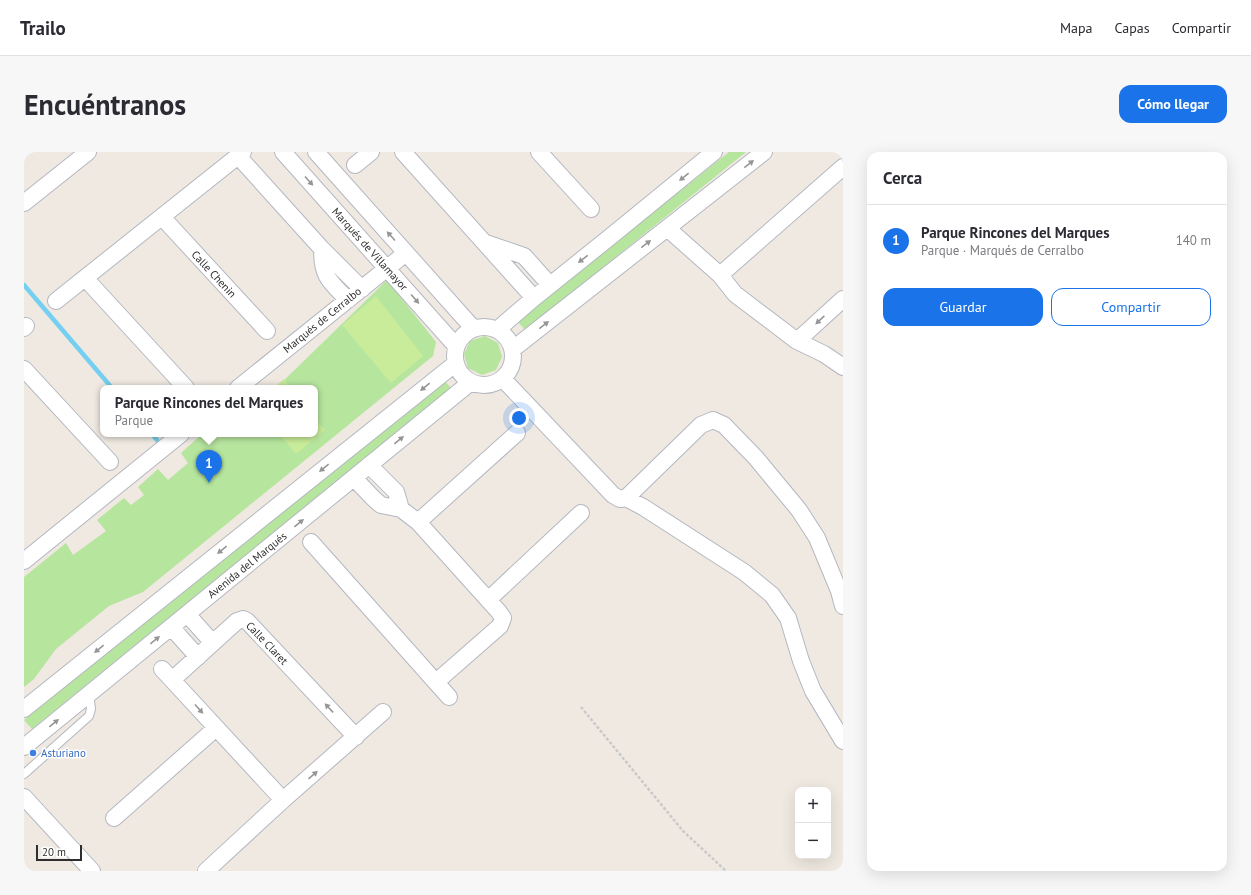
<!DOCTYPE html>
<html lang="es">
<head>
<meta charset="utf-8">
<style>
	:root { --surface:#fff; --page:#f7f7f7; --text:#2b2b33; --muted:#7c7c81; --line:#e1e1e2; --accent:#1a73e8 }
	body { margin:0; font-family:"PT Sans",sans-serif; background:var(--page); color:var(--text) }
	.controls { position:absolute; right:12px; bottom:12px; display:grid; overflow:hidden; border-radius:8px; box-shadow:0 4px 16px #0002 }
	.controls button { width:36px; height:36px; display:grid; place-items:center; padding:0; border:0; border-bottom:1px solid var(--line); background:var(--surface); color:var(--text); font:20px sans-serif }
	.scale { position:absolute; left:12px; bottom:10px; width:46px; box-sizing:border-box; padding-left:4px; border:2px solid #2e2e2e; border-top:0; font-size:11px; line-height:14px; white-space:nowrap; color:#2e2e2e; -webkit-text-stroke:3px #fff; paint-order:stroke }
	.you { position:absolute; left:495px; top:266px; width:14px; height:14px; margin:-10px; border:3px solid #fff; border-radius:50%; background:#1a73e8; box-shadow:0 0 0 6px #1a73e833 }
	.badge { display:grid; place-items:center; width:26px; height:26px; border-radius:50%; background:var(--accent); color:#fff; font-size:13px; font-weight:700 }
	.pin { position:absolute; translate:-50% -33px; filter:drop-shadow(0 1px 2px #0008) }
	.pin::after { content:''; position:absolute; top:21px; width:14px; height:12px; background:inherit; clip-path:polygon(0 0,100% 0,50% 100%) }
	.popup { position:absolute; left:76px; top:233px; width:218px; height:52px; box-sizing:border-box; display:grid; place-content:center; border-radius:8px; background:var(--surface); filter:drop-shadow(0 1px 3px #0005); font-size:13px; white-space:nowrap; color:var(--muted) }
	.popup b { font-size:15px; color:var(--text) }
	.popup::after { content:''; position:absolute; left:50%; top:100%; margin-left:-8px; border:8px solid transparent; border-top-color:var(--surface) }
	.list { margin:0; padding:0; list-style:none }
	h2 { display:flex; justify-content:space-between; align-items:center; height:52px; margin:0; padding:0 16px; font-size:17px }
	h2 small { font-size:13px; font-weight:400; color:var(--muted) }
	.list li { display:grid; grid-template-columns:26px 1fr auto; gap:12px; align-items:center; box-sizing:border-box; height:72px; padding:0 16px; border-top:1px solid var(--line) }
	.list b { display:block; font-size:15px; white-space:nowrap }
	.list p { margin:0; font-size:13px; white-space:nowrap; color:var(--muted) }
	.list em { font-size:13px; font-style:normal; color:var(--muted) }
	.actions { display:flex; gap:8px; padding:12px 16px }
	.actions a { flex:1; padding:9px 0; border:1px solid var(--accent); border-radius:12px; text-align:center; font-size:14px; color:var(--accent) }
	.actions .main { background:var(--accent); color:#fff }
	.map { position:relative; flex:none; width:819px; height:719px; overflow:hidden; border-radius:12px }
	header { display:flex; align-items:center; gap:24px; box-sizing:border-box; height:56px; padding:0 20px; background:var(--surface); border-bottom:1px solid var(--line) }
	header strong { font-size:19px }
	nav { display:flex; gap:22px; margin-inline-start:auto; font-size:14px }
	.intro { display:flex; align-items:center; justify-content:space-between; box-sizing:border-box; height:96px; padding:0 24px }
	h1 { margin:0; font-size:28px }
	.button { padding:10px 18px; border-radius:12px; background:var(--accent); color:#fff; font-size:14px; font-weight:700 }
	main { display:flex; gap:24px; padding:0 24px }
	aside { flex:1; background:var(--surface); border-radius:12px; box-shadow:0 4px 16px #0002 }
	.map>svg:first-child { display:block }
</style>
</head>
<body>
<header>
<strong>Trailo</strong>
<nav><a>Mapa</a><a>Capas</a><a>Compartir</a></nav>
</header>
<div class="intro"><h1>Encuéntranos</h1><a class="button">Cómo llegar</a></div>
<main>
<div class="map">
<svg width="819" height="719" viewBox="0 0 819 719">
	<rect width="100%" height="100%" fill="#efe9e1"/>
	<path fill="#b6e59e" d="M705 0H722L501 178 493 169Z
		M363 128 412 190 409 204 119 440 85 454 32 497 10 527 0 535V425L42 391 49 403 82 379 73 368 100 346 107 353 120 343 114 335 134 317 144 328 164 311 157 301 178 282H192L195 286 201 282H291V236H252Z
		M461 184 474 191 478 205 472 218 458 223 444 216 440 202 446 189Z
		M420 228 427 236 8 577 0 568Z"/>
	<path fill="#c9ec9a" d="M352 144 399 204 367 231 318 173Z
		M260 227 267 236H250Z
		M291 266 301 278 272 302 255 282H291Z"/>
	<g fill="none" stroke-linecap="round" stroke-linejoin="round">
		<path stroke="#75cff0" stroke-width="4.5" d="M0 133 88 236
			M128 282 133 288"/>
		<g stroke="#b4b7c1" stroke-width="10">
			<path id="lane" d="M0 622 65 564 67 557 65 542"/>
		</g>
		<g stroke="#b4b7c1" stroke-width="18">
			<path id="street" d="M259 0 432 194
				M292 0 449 176
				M379 0 510 146
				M515 0 567 57
				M214 4 298 97 338 137
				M331 13 347 0
				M0 51 64 0
				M138 65 243 179
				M643 76 696 123 711 142 773 189 800 202 819 215
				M462 91 500 104 526 133
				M298 97C298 125 305 129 324 148
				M696 123 819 15
				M61 126 162 236
				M32 149 219 0
				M431 204a29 29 0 1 1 58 0a29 29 0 1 1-58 0Z
				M0 176 2 174
				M474 177 510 146 586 85 690 0
				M773 189 819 147
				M489 197 740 0
				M0 217 86 310
				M479 227 589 343 596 347 602 346 677 273 689 268 700 273 732 306 775 358 793 386 815 439 819 454
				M214 236 382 101
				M345 313 372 340 377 357
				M330 326 349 346 357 353 377 357 394 370 475 460 479 466 476 474 412 530
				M602 346 619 355 720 420 748 443 764 466 777 509 789 539 819 589
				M394 370 493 281
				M287 390 425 545
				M0 409 157 282
				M464 448 557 361
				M163 462 189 491
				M147 475 174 505
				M138 517 259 648
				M148 528 213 469 219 467 223 469 332 585
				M0 557 432 211
				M0 595 447 230
				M0 645 68 719
				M90 666 192 576
				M182 719 259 648 359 560"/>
		</g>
		<path stroke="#c9c9c9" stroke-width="2.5" stroke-dasharray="3 2" stroke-linecap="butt" d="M557 555 659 679 702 719"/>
		<use href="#lane" stroke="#fff" stroke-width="8"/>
		<use href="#street" stroke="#fff" stroke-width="16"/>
	</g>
	<defs><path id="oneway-solid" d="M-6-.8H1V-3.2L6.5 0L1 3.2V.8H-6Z"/></defs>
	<g fill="#969696">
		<use href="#oneway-solid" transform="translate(725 12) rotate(-38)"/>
		<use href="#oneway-solid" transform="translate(660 25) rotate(141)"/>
		<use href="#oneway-solid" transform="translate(285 29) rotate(48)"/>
		<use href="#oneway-solid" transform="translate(367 84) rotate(-132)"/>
		<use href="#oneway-solid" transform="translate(622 92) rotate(-38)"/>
		<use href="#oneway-solid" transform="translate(559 107) rotate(142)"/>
		<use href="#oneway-solid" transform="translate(391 147) rotate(49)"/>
		<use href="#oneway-solid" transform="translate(796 168) rotate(137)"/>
		<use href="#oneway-solid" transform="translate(520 173) rotate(-38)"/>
		<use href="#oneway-solid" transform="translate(401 235) rotate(141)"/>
		<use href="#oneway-solid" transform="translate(375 288) rotate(-39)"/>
		<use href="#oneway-solid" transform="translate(300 316) rotate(141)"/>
		<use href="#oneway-solid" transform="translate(275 371) rotate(-39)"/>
		<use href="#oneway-solid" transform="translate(198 398) rotate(141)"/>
		<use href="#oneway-solid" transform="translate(131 488) rotate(-39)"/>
		<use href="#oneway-solid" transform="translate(75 497) rotate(141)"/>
		<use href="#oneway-solid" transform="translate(305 556) rotate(-133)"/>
		<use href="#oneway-solid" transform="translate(175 557) rotate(48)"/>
		<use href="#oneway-solid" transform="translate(30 571) rotate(-39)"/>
		<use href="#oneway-solid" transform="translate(289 623) rotate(-41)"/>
	</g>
	<circle fill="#3f7fe0" stroke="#fff" stroke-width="1.5" cx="9" cy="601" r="4"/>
	<g text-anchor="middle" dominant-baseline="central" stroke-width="3" stroke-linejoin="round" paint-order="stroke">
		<g font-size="11" fill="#2e2e2e" stroke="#fff">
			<text transform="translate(346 97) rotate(48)">Marqués de Villamayor</text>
			<text transform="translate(190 122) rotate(47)">Calle Chenin</text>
			<text transform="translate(298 168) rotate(-39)">Marqués de Cerralbo</text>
			<text transform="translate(223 413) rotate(-39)">Avenida del Marqués</text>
			<text transform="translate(243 491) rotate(46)">Calle Claret</text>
		</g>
		<g font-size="11" fill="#366cbe" stroke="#fff" text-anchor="start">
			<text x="17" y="601">Asturiano</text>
		</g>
	</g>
</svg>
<div class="controls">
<button>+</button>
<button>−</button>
</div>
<div class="scale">20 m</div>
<div class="you"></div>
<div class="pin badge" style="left:185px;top:331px">1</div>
<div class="popup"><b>Parque Rincones del Marques</b>Parque</div>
</div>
<aside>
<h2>Cerca<small></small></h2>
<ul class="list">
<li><span class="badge">1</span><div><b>Parque Rincones del Marques</b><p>Parque · Marqués de Cerralbo</p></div><em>140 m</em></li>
</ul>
<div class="actions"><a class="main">Guardar</a><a>Compartir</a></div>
</aside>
</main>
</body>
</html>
